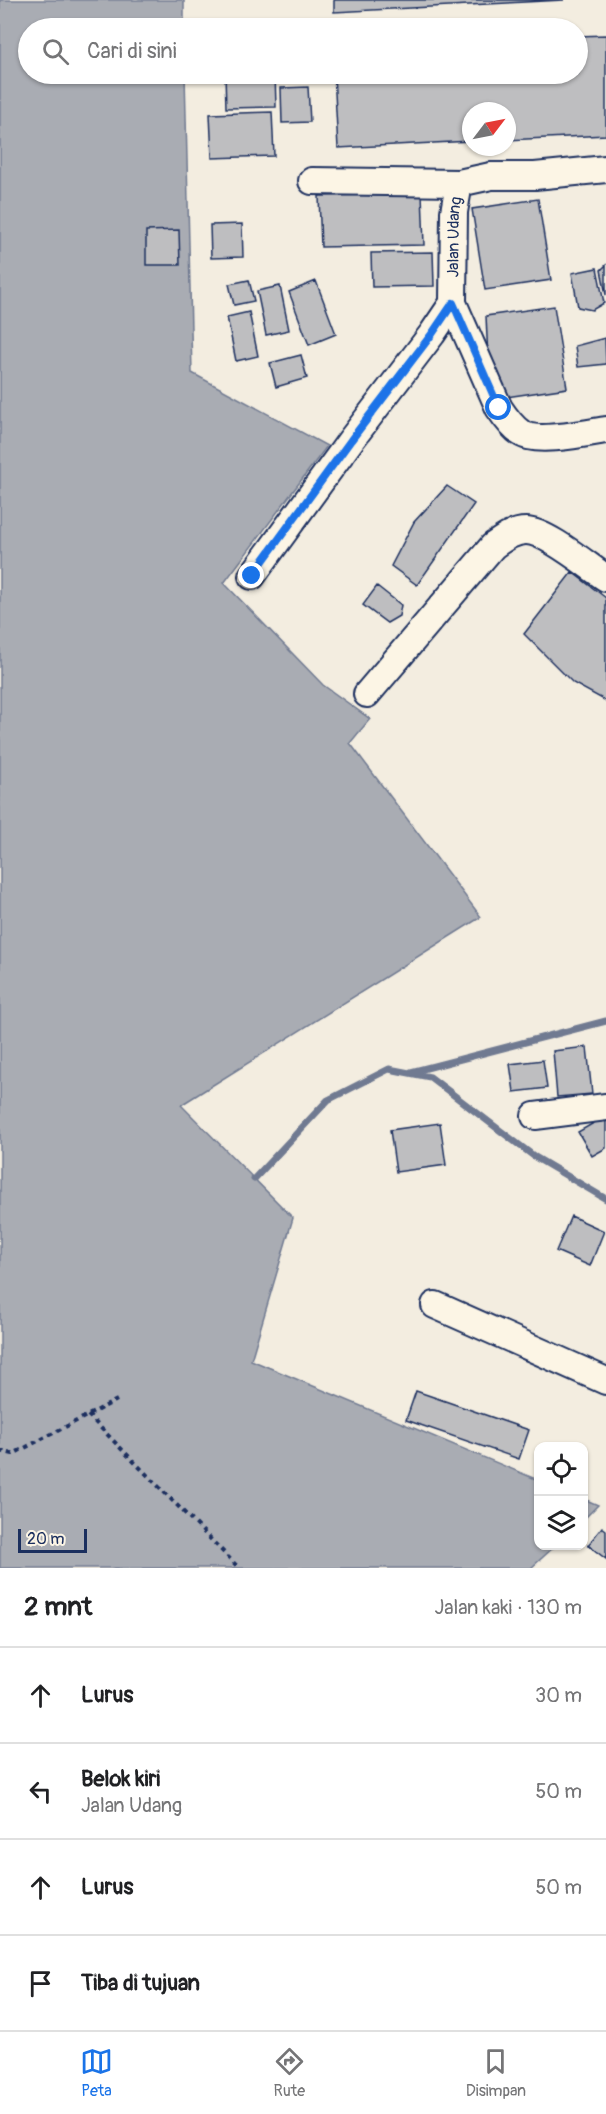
<!DOCTYPE html>
<html lang="id">
<head>
<meta charset="utf-8">
<style>
	:root { --surface:#fff; --page:#f6f6f6; --text:#202124; --muted:#757577; --line:#e0e0e0; --accent:#1a73e8 }
	body { margin:0; font-family:Pangolin,sans-serif; background:var(--page); color:var(--text) }
	.controls { position:absolute; right:18px; bottom:18px; display:grid; overflow:hidden; border-radius:12px; box-shadow:0 2px 4px #0004 }
	.controls button { width:54px; height:54px; display:grid; place-items:center; padding:0; border:0; border-bottom:2px solid var(--line); background:var(--surface); color:var(--text); font:30px sans-serif }
	.compass { position:absolute; left:462px; top:102px; width:54px; height:54px; border-radius:50%; background:var(--surface); box-shadow:0 2px 4px #0004; rotate:58deg }
	.scale { position:absolute; left:18px; bottom:15px; width:69px; box-sizing:border-box; padding-left:6px; border:3px solid #1b2f5e; border-top:0; font-size:16px; line-height:21px; white-space:nowrap; color:#1b2f5e; -webkit-text-stroke:4px #fcf5e5; paint-order:stroke }
	.stop { position:absolute; width:18px; height:18px; margin:-14px; border:4px solid #1a73e8; border-radius:50%; background:#fff }
	.stop.end { background:#1a73e8; border-color:#fff; box-shadow:0 2px 6px #0008 }
	.list { margin:0; padding:0; list-style:none }
	h2 { display:flex; justify-content:space-between; align-items:center; height:78px; margin:0; padding:0 24px; font-size:26px }
	h2 small { font-size:20px; font-weight:400; color:var(--muted) }
	.list li { display:grid; grid-template-columns:39px 1fr auto; gap:18px; align-items:center; box-sizing:border-box; height:96px; padding:0 24px; border-top:2px solid var(--line) }
	.list b { display:block; font-size:22px; white-space:nowrap }
	.list p { margin:0; font-size:20px; white-space:nowrap; color:var(--muted) }
	.list em { font-size:20px; font-style:normal; color:var(--muted) }
	.icon { flex:none; width:33px; height:33px; fill:none; stroke:currentColor; stroke-width:2; stroke-linecap:round; stroke-linejoin:round }
	.map { position:relative; flex:none; width:606px; height:1568px; overflow:hidden }
	.search { position:absolute; background:var(--surface); box-shadow:0 2px 4px #0004; left:18px; right:18px; top:18px; height:66px; display:flex; align-items:center; gap:15px; box-sizing:border-box; padding:0 21px; border-radius:33px; color:var(--muted); font-size:22px }
	.sheet { height:462px; background:var(--surface) }
	nav { display:flex; justify-content:space-around; align-items:center; box-sizing:border-box; height:84px; border-top:2px solid var(--line); background:var(--surface); font-size:16px; color:var(--muted) }
	nav a { display:grid; justify-items:center; gap:3px }
	nav .on { color:var(--accent) }
	.map>svg:first-child { display:block }
</style>
</head>
<body>
<div class="map">
<svg width="606" height="1568" viewBox="0 0 606 1568">
	<rect width="100%" height="100%" fill="#f3ede0"/>
	<filter id="ink" filterUnits="userSpaceOnUse"><feTurbulence type="fractalNoise" baseFrequency=".0167" numOctaves="2"/><feDisplacementMap in="SourceGraphic" scale="12" xChannelSelector="R" yChannelSelector="G"/><feConvolveMatrix kernelMatrix="1 2 1 2 8 2 1 2 1" color-interpolation-filters="sRGB"/></filter>
	<g filter="url(#ink)">
		<path fill="#a9acb3" stroke="#707a91" stroke-width="1.5" d="M0 0H184V28H28V74H185L192 373 327 446 224 583 323 685 370 719 350 743 481 917 181 1105 293 1218 251 1360 538 1480V1546H555L531 1568H0Z
			M584 1499 598 1505 584 1519Z"/>
		<g fill="none" stroke-linecap="round" stroke-linejoin="round">
			<path stroke="#707a91" stroke-width="7" d="M411 1072 606 1021
				M254 1179 328 1100 389 1069 430 1077 535 1157 606 1199"/>
		</g>
		<path fill="#bebec0" stroke="#1b2f5e" stroke-width="1.5" d="M334 0H564L334 12Z
			M606 35V135L507 140V111H471V141L338 148 334 74H578V36Z
			M225 74H275L276 107 226 108Z
			M308 87 310 122 282 123 281 88Z
			M272 112 274 156 212 158 210 114Z
			M422 194 424 245 321 247 319 196Z
			M538 199 551 280 485 290 472 209Z
			M242 224 243 257 211 258 210 225Z
			M179 230 180 265H146V231Z
			M433 252 434 286 372 287 371 253Z
			M606 265V295L601 270Z
			M597 268 604 303 592 310 578 307 572 273Z
			M249 280 254 301 234 305 229 284Z
			M316 281 336 334 309 345 289 292Z
			M280 286 289 330 266 335 257 291Z
			M554 306 567 388 500 398 488 359 486 316Z
			M249 312 258 356 236 361 227 317Z
			M605 338 606 364 578 367 575 346Z
			M301 355 307 378 276 387 270 363Z
			M447 486 474 504 417 585 391 566 414 522Z
			M572 572 606 598V701L573 683 524 634Z
			M377 586 401 605 399 616 387 623 363 605Z
			M587 1047 592 1094 557 1097 553 1051Z
			M543 1060 547 1088 514 1092 510 1064Z
			M606 1116V1148L592 1156 578 1132Z
			M440 1123 446 1165 396 1172 390 1130Z
			M571 1216 604 1231 590 1266 556 1251Z
			M416 1391 529 1430 519 1459 406 1420Z
			M602 1527 606 1530V1559L588 1545Z"/>
		<g fill="none" stroke-linecap="round" stroke-linejoin="round">
			<g stroke="#1b2f5e" stroke-width="30">
				<g id="minor">
					<path d="M312 181 459 183"/>
					<path d="M453 303 499 408C505 417 512 427 521 433 536 444 587 433 606 430"/>
					<path id="s1" d="M252 576 351 440 432 334 453 303 454 212 459 183 491 176H535L606 169"/>
					<path d="M367 694 493 546C503 539 513 531 526 531 546 531 588 566 606 578"/>
					<path d="M535 1116 606 1107"/>
					<path d="M435 1305 606 1381"/>
				</g>
			</g>
			<path stroke="#1b2f5e" stroke-width="4" stroke-dasharray="4.5 4.5" stroke-linecap="butt" d="M88 1415 239 1568
				M0 1451 13 1454 119 1399"/>
			<use href="#minor" stroke="#fcf5e5" stroke-width="26"/>
		</g>
	</g>
	<g fill="none" stroke-linecap="round" stroke-linejoin="round" filter="url(#ink)">
		<path stroke="#1a73e8" stroke-width="8" d="M252 576 351 440 432 334 453 303 499 408"/>
	</g>
	<g text-anchor="middle" dominant-baseline="central" stroke-width="5" stroke-linejoin="round" paint-order="stroke">
		<g font-size="16" fill="#1b2f5e" stroke="#fcf5e5">
			<text stroke="none"><textPath href="#s1" startOffset="405">Jalan Udang</textPath></text>
		</g>
	</g>
</svg>
<div class="controls">
<button><svg class="icon" aria-label="locate" viewBox="0 0 24 24"><circle cx="12" cy="12" r="6"/><path d="M12 2v4M12 18v4M2 12h4M18 12h4"/></svg></button>
<button><svg class="icon" aria-label="layers" viewBox="0 0 24 24"><path d="M12 4l9 5-9 5-9-5zM3 14l9 5 9-5"/></svg></button>
</div>
<svg class="compass" viewBox="-18 -18 36 36"><path d="M0-13l5 13h-10z" fill="#e53935"/><path d="M0 13l5-13h-10z" fill="#757577"/></svg>
<div class="scale">20 m</div>
<div class="stop" style="left:499px;top:408px"></div>
<div class="stop end" style="left:252px;top:576px"></div>
<div class="search"><svg class="icon" aria-label="search" viewBox="0 0 24 24"><circle cx="10" cy="10" r="6"/><path d="M15 15l6 6"/></svg>Cari di sini</div>
</div>
<section class="sheet">
<h2>2 mnt<small>Jalan kaki · 130 m</small></h2>
<ul class="list">
<li><svg class="icon" aria-label="ahead" viewBox="0 0 24 24"><path d="M12 20V5M6 11l6-6 6 6"/></svg><div><b>Lurus</b></div><em>30 m</em></li>
<li><svg class="icon" aria-label="left" viewBox="0 0 24 24"><path d="M17 20v-9H6M10 6l-5 5 5 5"/></svg><div><b>Belok kiri</b><p>Jalan Udang</p></div><em>50 m</em></li>
<li><svg class="icon" aria-label="ahead" viewBox="0 0 24 24"><path d="M12 20V5M6 11l6-6 6 6"/></svg><div><b>Lurus</b></div><em>50 m</em></li>
<li><svg class="icon" aria-label="arrive" viewBox="0 0 24 24"><path d="M6 21V4h12l-3 4 3 4H6"/></svg><div><b>Tiba di tujuan</b></div></li>
</ul>
</section>
<nav>
<a class="on"><svg class="icon" aria-label="map" viewBox="0 0 24 24"><path d="M3 6l6-2 6 2 6-2v14l-6 2-6-2-6 2zM9 4v14M15 6v14"/></svg>Peta</a>
<a><svg class="icon" aria-label="directions" viewBox="0 0 24 24"><path d="M12 3l9 9-9 9-9-9zM9 14v-3h6M13 9l2 2-2 2"/></svg>Rute</a>
<a><svg class="icon" aria-label="saved" viewBox="0 0 24 24"><path d="M7 4h10v16l-5-4-5 4z"/></svg>Disimpan</a>
</nav>
</body>
</html>
